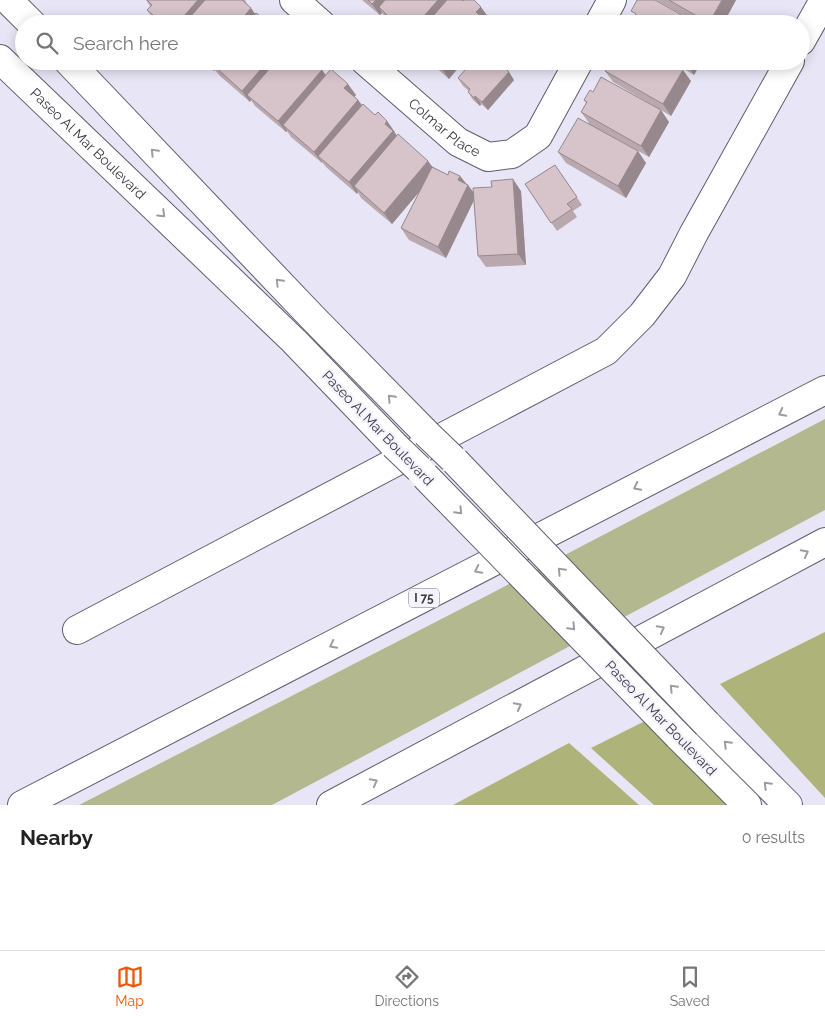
<!DOCTYPE html>
<html lang="en">
<head>
<meta charset="utf-8">
<style>
	:root { --surface:#fff; --page:#f6f6f6; --text:#222; --muted:#767676; --line:#e0e0e0; --accent:#ea580c }
	body { margin:0; font-family:Raleway,sans-serif; background:var(--page); color:var(--text) }
	.list { margin:0; padding:0; list-style:none }
	h2 { display:flex; justify-content:space-between; align-items:center; height:65px; margin:0; padding:0 20px; font-size:21px }
	h2 small { font-size:16px; font-weight:400; color:var(--muted) }
	.icon { flex:none; width:28px; height:28px; fill:none; stroke:currentColor; stroke-width:2; stroke-linecap:round; stroke-linejoin:round }
	.map { position:relative; flex:none; width:825px; height:805px; overflow:hidden }
	.search { position:absolute; background:var(--surface); box-shadow:0 2px 12px #0003; left:15px; right:15px; top:15px; height:55px; display:flex; align-items:center; gap:12px; box-sizing:border-box; padding:0 18px; border-radius:28px; color:var(--muted); font-size:19px }
	.sheet { height:145px; background:var(--surface) }
	nav { display:flex; justify-content:space-around; align-items:center; box-sizing:border-box; height:70px; border-top:1px solid var(--line); background:var(--surface); font-size:14px; color:var(--muted) }
	nav a { display:grid; justify-items:center; gap:2px }
	nav .on { color:var(--accent) }
	.map>svg:first-child { display:block }
</style>
</head>
<body>
<div class="map">
<svg width="825" height="805" viewBox="0 0 825 805">
	<rect width="100%" height="100%" fill="#e8e5f7"/>
	<path fill="#b4b88f" d="M825 419V510L272 805H79L492 593Z"/>
	<path fill="#aeb379" d="M825 632V798L720 684Z
		M647 720 730 805H654L591 748Z
		M569 743 639 805H453Z"/>
	<g fill="none" stroke-linecap="round" stroke-linejoin="round">
		<g stroke="#5f5c6c" stroke-width="30">
			<g id="minor">
				<path d="M294 0 321 24"/>
				<path d="M599 24 612 0"/>
				<path d="M801 41 824 0"/>
				<path id="s1" d="M365 61 458 142 488 157 512 154 538 136 579 61"/>
				<path d="M77 630 606 351 642 315 672 276 694 233 790 61"/>
			</g>
		</g>
		<g stroke="#5f5c6c" stroke-width="30">
			<g id="major">
				<path d="M8 0 32 24"/>
				<path id="s2" d="M0 59 294 341 394 445"/>
				<path d="M68 61 312 317 426 433"/>
				<path d="M707 724 788 805"/>
				<path d="M678 736 747 805"/>
			</g>
		</g>
		<g stroke="#5f5c6c" stroke-width="30">
			<path id="highway" d="M22 805 825 390
				M331 805 825 542"/>
		</g>
		<use href="#minor" stroke="#fff" stroke-width="28"/>
		<use href="#major" stroke="#fff" stroke-width="28"/>
		<use href="#highway" stroke="#fff" stroke-width="28"/>
		<g stroke="#5f5c6c" stroke-width="30" stroke-linecap="butt">
			<path id="major-bridge" d="M426 433 453 459
				M394 445 419 469
				M455 461 707 724
				M425 476 678 736"/>
		</g>
		<use href="#major-bridge" stroke="#fff" stroke-width="28"/>
	</g>
	<path fill="#b9a8ae" d="M146 0H245L248 6 255 14 270 24H158L155 21 147 10 150 6Z
		M362 0H462L489 18 486 22 487 24H392L382 13 380 15Z
		M656 0H736L723 24H699Z
		M204 61H313L322 70 326 76 356 95 354 96 358 100 362 105 375 115 387 121 395 132V133L397 136 433 167 448 175 460 176 474 193 521 191 526 265 486 267 478 256 474 200 446 258 409 240 401 228 420 191 392 224 361 198 358 192 357 194 326 167 322 162V163L291 137 287 131 286 132 255 106 251 100 250 102 220 76 215 70 214 71Z
		M430 61H464L449 79 432 64Z
		M670 61H702L694 75Z
		M605 71 691 81 671 116 613 82Z
		M458 78 514 80 488 110 481 104 480 106 473 100 468 92 469 91 463 86Z
		M584 100 669 122 649 157 615 138 646 163 626 198 566 163 558 152 589 123 581 112 586 103Z
		M555 165 582 205 573 211 577 217 557 231 525 184Z"/>
	<path fill="#96888d" d="M198 0H216L195 24H177Z
		M376 0H393L379 7 382 13 380 15 372 4Z
		M438 0H456L435 24H417Z
		M722 0H736L723 24H710L709 23Z
		M481 7 489 18 486 22 487 24H479L476 12Z
		M251 8 259 20 256 24H238Z
		M165 15 171 24H162L160 21Z
		M208 61H223L212 64 215 70 214 71Z
		M268 61H285L247 95 251 100 250 102 242 91Z
		M446 61H464L449 79 441 67Z
		M688 61H702L694 75 686 63Z
		M322 70 330 81 283 125 287 131 286 132 278 121Z
		M683 70 691 81 671 116 663 104Z
		M509 72 514 80 488 110 482 102Z
		M348 84 356 95 352 99 344 88Z
		M475 96 481 104 480 106 474 98Z
		M358 100 366 111 318 156 322 162V163L314 152Z
		M661 110 669 122 649 157 641 146Z
		M387 121 401 142 354 186 358 192 357 194 349 182Z
		M638 151 646 163 626 198 618 186Z
		M428 161 436 172 392 224 384 213Z
		M460 176 468 186V185L476 196 446 258 438 247 458 180Z
		M513 179 521 191 526 265 518 254Z"/>
	<path fill="#d7c3ca" stroke="#96888d" d="M147 0H198L177 24H175L165 15 160 21 147 10 152 5Z
		M205 0H242L251 8 238 24H184Z
		M368 0H376L372 4Z
		M385 0H438L417 24H396L386 16 387 15 379 7Z
		M447 0H462L463 1 464 0H474L481 7 476 12 484 19 479 24H426Z
		M637 0H655L698 24H630L636 14 631 11Z
		M669 0H722L709 23Z
		M256 13 270 24H247Z
		M214 61H268L242 91 212 64Z
		M276 61H311L322 70 278 121 247 95Z
		M434 61H446L441 67Z
		M473 61H497L509 72 482 102 475 96 474 98 468 92 470 89 458 78Z
		M609 61H668L683 70 663 104 605 71Z
		M331 69 348 84 344 88 358 100 314 152 283 125Z
		M601 77 661 110 641 146 581 112 587 102 584 100 590 90 593 92Z
		M363 104 375 115 378 112 387 121 385 124 393 131 349 182 318 156Z
		M578 118 638 151 618 186 558 152Z
		M398 134 428 161 384 213 354 186Z
		M555 165 577 197 567 204 572 209 551 223 525 184Z
		M432 167 448 175 449 171 460 176 458 180 468 185 438 247 401 228Z
		M513 179 518 254 478 256 473 188 492 187 491 181Z"/>
	<defs><path id="oneway-chevron" d="M-2-3.5L2.5 0L-2 3.5" fill="none" stroke-width="1.6" stroke-linecap="round" stroke-linejoin="round" transform="scale(1.25)"/></defs>
	<g stroke="#9d9ca0">
		<use href="#oneway-chevron" transform="translate(154 152) rotate(-134)"/>
		<use href="#oneway-chevron" transform="translate(162 214) rotate(44)"/>
		<use href="#oneway-chevron" transform="translate(279 282) rotate(-134)"/>
		<use href="#oneway-chevron" transform="translate(391 398) rotate(-134)"/>
		<use href="#oneway-chevron" transform="translate(782 413) rotate(153)"/>
		<use href="#oneway-chevron" transform="translate(637 487) rotate(153)"/>
		<use href="#oneway-chevron" transform="translate(459 511) rotate(46)"/>
		<use href="#oneway-chevron" transform="translate(805 553) rotate(-28)"/>
		<use href="#oneway-chevron" transform="translate(478 570) rotate(153)"/>
		<use href="#oneway-chevron" transform="translate(561 571) rotate(-134)"/>
		<use href="#oneway-chevron" transform="translate(572 627) rotate(46)"/>
		<use href="#oneway-chevron" transform="translate(661 629) rotate(-28)"/>
		<use href="#oneway-chevron" transform="translate(333 645) rotate(153)"/>
		<use href="#oneway-chevron" transform="translate(673 688) rotate(-134)"/>
		<use href="#oneway-chevron" transform="translate(518 706) rotate(-28)"/>
		<use href="#oneway-chevron" transform="translate(727 744) rotate(-135)"/>
		<use href="#oneway-chevron" transform="translate(374 782) rotate(-28)"/>
		<use href="#oneway-chevron" transform="translate(767 785) rotate(-135)"/>
	</g>
	<g text-anchor="middle" dominant-baseline="central" stroke-width="4.5" stroke-linejoin="round" paint-order="stroke">
		<rect fill="#f5f3fe" stroke="#73727a" stroke-width="1" x="409" y="588.5" width="30" height="19" rx="4"/>
		<g font-size="12" font-weight="bold" fill="#3b3a41">
			<text x="424" y="598">I 75</text>
		</g>
		<g font-size="14" fill="#3b3a41" stroke="#f5f3fe">
			<text stroke="none"><textPath href="#s1" startOffset="104">Colmar Place</textPath></text>
			<text stroke="none"><textPath href="#s2" startOffset="122">Paseo Al Mar Boulevard</textPath></text>
			<text transform="translate(378 428) rotate(46)">Paseo Al Mar Boulevard</text>
			<text transform="translate(661 718) rotate(46)">Paseo Al Mar Boulevard</text>
		</g>
	</g>
</svg>
<div class="search"><svg class="icon" aria-label="search" viewBox="0 0 24 24"><circle cx="10" cy="10" r="6"/><path d="M15 15l6 6"/></svg>Search here</div>
</div>
<section class="sheet">
<h2>Nearby<small>0 results</small></h2>
<ul class="list">
</ul>
</section>
<nav>
<a class="on"><svg class="icon" aria-label="map" viewBox="0 0 24 24"><path d="M3 6l6-2 6 2 6-2v14l-6 2-6-2-6 2zM9 4v14M15 6v14"/></svg>Map</a>
<a><svg class="icon" aria-label="directions" viewBox="0 0 24 24"><path d="M12 3l9 9-9 9-9-9zM9 14v-3h6M13 9l2 2-2 2"/></svg>Directions</a>
<a><svg class="icon" aria-label="saved" viewBox="0 0 24 24"><path d="M7 4h10v16l-5-4-5 4z"/></svg>Saved</a>
</nav>
</body>
</html>
